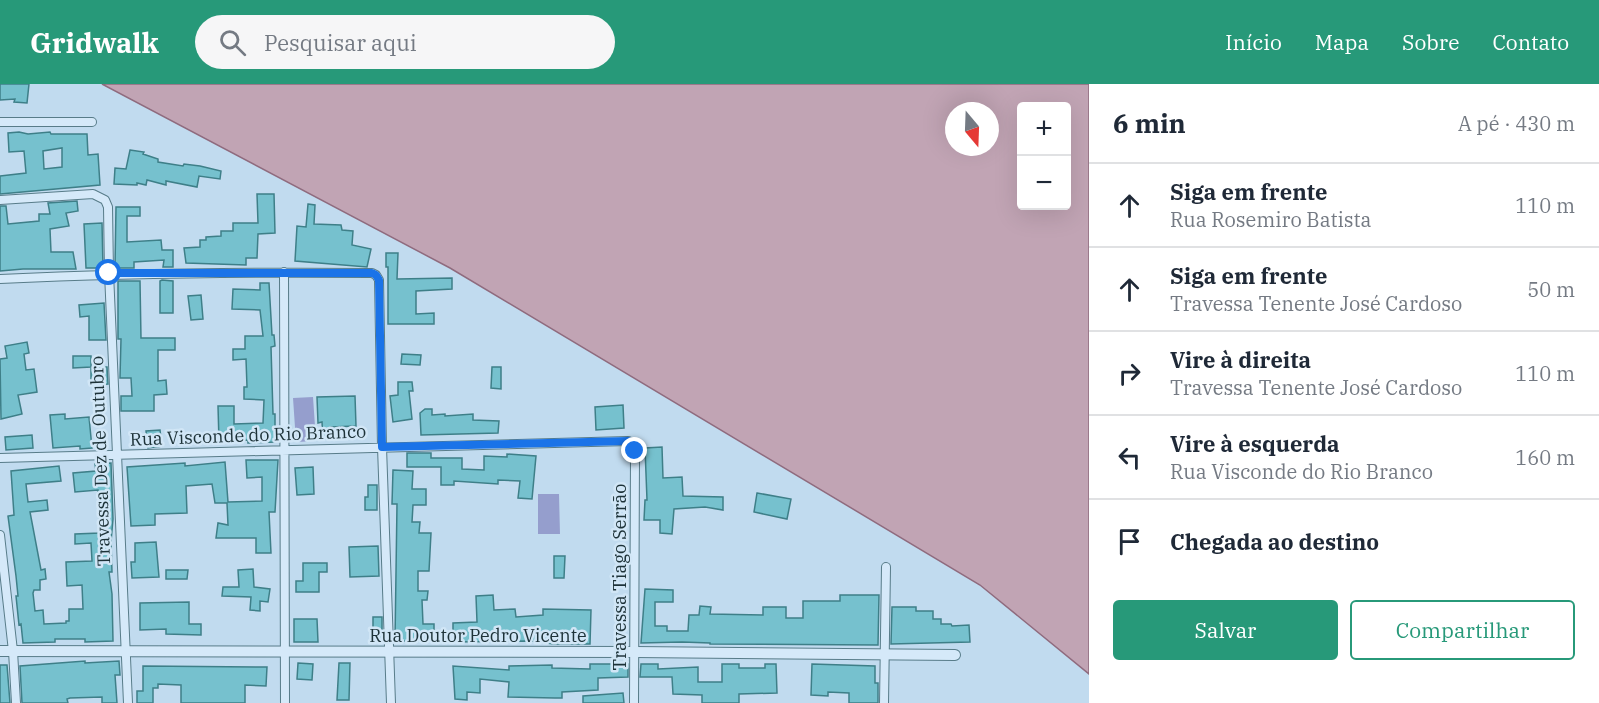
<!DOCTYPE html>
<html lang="pt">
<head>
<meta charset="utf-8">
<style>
	:root { --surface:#fff; --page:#f6f6f7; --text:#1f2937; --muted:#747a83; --line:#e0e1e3; --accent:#279979 }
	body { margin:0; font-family:"IBM Plex Serif",serif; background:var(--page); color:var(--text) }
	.controls { position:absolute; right:18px; top:18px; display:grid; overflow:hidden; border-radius:6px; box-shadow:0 6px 24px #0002 }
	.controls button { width:54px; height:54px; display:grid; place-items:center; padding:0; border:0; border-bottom:2px solid var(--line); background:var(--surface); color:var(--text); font:30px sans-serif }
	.compass { position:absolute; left:945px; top:18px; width:54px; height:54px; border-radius:50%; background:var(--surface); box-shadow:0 6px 24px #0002; rotate:161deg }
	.stop { position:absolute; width:18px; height:18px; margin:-14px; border:4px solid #1a73e8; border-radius:50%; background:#fff }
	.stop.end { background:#1a73e8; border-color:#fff; box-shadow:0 2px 6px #0008 }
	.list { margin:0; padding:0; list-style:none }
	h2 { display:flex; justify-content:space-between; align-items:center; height:78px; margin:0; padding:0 24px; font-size:26px }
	h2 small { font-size:20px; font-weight:400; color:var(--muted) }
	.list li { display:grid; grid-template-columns:39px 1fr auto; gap:18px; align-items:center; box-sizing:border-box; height:84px; padding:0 24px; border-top:2px solid var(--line) }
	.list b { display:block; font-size:22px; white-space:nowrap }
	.list p { margin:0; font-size:20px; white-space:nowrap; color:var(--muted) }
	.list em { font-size:20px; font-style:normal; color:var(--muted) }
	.actions { display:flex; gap:12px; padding:18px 24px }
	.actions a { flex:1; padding:14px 0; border:2px solid var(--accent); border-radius:6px; text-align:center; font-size:21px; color:var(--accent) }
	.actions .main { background:var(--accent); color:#fff }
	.icon { flex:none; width:33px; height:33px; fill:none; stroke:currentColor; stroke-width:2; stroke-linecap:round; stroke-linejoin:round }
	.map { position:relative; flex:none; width:1089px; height:619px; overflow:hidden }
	header { display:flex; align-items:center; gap:36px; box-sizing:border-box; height:84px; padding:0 30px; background:var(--accent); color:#fff }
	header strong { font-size:28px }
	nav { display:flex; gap:33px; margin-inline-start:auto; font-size:21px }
	.search { width:420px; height:54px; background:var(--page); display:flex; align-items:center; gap:15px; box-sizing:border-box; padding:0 21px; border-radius:33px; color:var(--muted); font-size:22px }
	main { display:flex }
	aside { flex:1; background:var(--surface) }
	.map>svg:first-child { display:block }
</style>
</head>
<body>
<header>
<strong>Gridwalk</strong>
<div class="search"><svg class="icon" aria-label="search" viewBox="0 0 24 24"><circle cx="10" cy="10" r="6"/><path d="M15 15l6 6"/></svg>Pesquisar aqui</div>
<nav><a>Início</a><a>Mapa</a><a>Sobre</a><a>Contato</a></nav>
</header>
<main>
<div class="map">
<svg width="1089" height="619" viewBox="0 0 1089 619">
	<rect width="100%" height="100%" fill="#c1dbef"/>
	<path fill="#959ecd" d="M313 313 316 357 296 358 293 314Z
		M538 410H559L560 450H538Z"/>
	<path fill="#c1a4b4" stroke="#8f6b7e" stroke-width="1.5" fill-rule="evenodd" d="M102 0H1089V590L980 501 450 184ZM1022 22H1066V122H1022ZM954 27H990V63H954Z"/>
	<path fill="#76c1ce" stroke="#3e7f88" stroke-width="1.5" fill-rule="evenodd" d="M0 0H29L27 19 14 18 15 15 0 16Z
		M19 48 28 50 50 48 51 50H87L88 71 98 70 100 101 0 110V92L26 89 24 67 9 68 8 49ZM62 64V83L44 85 43 67Z
		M130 66 144 68 143 70 158 75V78L183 82 184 80 200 82 221 87 220 95 199 92 197 103 166 97V101L147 96 146 101 137 99V101L114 100 115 84 126 85Z
		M257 110H274L275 149 258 150 257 174H246V181L186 179 184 164 200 163V156H206V153L221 152V147H233V139H258Z
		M77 117 78 127 66 129 69 142 50 145 51 168H73L76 185H23L0 187V122H6L8 140 39 137V130H50L48 119Z
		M308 120 315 121 314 140 341 141 342 146 353 147 352 161 371 165 367 183 295 177 297 142 306 143Z
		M116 123H140V132H127V158L161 156 162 166H173V183H163L164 176 134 178V184H115Z
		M102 139 103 184H86L84 140Z
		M386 169H398L397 195 452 194V205L416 207V230L434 229V240H388V183H386Z
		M162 196 173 197V229H160V197Z
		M118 197H140L141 254H175V266H158V297L166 296 167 310 154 311V327H121V312H132L131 294H120L121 255H118Z
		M260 199H269L272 251H274L275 262 271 263 273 330H275V358L248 359V356L219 357 218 322H234V340L263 339 264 316 244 315V303H247L246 275 233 276V265H245V252H263L260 226 232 225 233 205 260 206Z
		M201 211 203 235 191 236 188 212Z
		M104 219 106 256H89V232L80 233 79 221Z
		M27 258 29 269 24 270 26 286 34 285 37 308 18 311 22 330 1 335 0 275 7 274 5 262Z
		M402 270 421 271 420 281 401 280Z
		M73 272H91V283L73 284Z
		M91 283H107L108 300 91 301Z
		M492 283H501V305L491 304Z
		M398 298H412L413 307H409L412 335 393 338 390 312 398 311Z
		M355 312 356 342 331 343 332 355H323L322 338 318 339 317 313Z
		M623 321 624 344 596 346 595 323Z
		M425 325H432V331L445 330V332L473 330V336L499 337 498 349 421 351 420 329Z
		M65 330V335L89 333 92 364 80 365V362L53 364 50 331Z
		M160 346 162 362 148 364 146 347Z
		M32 351 33 364 6 366 5 353Z
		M662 363 663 394 682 393 683 412 723 413V426L705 423 674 425 672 450 660 449V436H644L645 416H647L645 364Z
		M407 369H431V374H462V385L484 386V372L507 373V370L536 372 532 415 518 414 520 397 498 396V400L454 397V401H441V383H407Z
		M246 376H278L275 428H269L271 469H256V454H216L218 439 228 441 227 419H215L212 400 186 402 187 429 155 430V441L131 442 127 383 185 379V382L225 378 228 418 262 417V393L247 394Z
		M111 379 113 435 111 458 112 488H109L112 510 113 557 85 558V555H55V558L23 559 21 540 19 541 16 512H18L16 492 8 432 14 431 11 387 59 382 61 397 26 400 28 418 47 416 48 426 30 428 41 486 45 485 46 495 40 496V506H34L33 509 35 527 43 526 44 540 66 539V537H69V525H83L82 501 67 502 66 478 92 477 91 459 75 460V450L100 449 98 406 75 408 73 389 96 387 95 380Z
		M313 383 314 410 297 411 295 384Z
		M393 386 413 387 412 405H426V421H413L412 438H420L419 449H431L429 487H418V507H428L427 516H422L423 540H434V557H395L397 420H392Z
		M368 401H377V426H365V413H368Z
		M757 409 791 415 787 435 754 428Z
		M156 458 159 493 132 494 131 478H135V459Z
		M378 462 379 492 350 493 349 463Z
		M554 472H565L564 494H554Z
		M303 479H327V488H319V508H296V497H303Z
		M253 485 254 503 270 505 268 518 260 517V527L250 526 251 513 222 512 223 503H239L238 486Z
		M166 486H188L187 495H166Z
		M645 505 673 506V518H655V542H667V547H688L689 531H699L700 522 711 523 710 530 763 531V523H786V534H803V517H840V511H879L878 561 710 560V559L682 558 641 559Z
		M493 511 494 526 515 525 516 533 543 531V525L591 526 590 560H554L531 557 453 558V539L477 538 476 512Z
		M189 518V540H201V551L166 550V545L140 546V519Z
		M892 523H916V527H933V535H941V540H951L952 542 969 541 970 558 891 560Z
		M373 533H382V557H373Z
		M294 535H317L318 558H294Z
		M85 577V579L119 577 120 591H115L117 619H102V613L70 614 67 615 68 619H22L20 582Z
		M298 579 313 580 312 596 297 595Z
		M339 579H350L349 616H337Z
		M590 580H628V593L598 594V606L562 608V614H555L508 613 509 598 480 595V609L467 608V616L455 615 453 582 509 586V582L552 581V584L590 585Z
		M641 580H658V585L698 583V598H722V580H739V584H765V580H776L777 609 739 610V619H702V611L673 610 672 593H640Z
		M812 580 875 582V599H878V619H849V609L828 608V612L811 611Z
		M0 581H7L10 619H0Z
		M143 582 267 583 266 602 245 601V619H181V601L158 600V604H153V619H137V607H143Z
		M623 609 624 619H583V612Z"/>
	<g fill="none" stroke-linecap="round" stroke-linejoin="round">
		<g stroke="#587c89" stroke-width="10">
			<path id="minor" d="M0 38H92
				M0 116 93 110 105 116 108 123 109 189 128 619
				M284 188 285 619
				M0 195C124 189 248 188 372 189L376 191 379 196 382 363 391 619
				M0 374 628 357 633 359 635 367 634 619
				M0 451 13 567 16 619
				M884 619 886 483"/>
		</g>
		<g stroke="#587c89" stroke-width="12">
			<path id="tertiary" d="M0 567 635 568 955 571"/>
		</g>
		<use href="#minor" stroke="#d5e9f9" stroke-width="8"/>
		<use href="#tertiary" stroke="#d5e9f9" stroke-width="10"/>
	</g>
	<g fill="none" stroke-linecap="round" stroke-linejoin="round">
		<path stroke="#1a73e8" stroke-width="8" d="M109 189H372L376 191 379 196 382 363 628 357 633 359 635 367"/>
	</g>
	<g text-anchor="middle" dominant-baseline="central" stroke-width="5" stroke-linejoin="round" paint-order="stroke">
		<g font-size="18" fill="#1d3238" stroke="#d1e6f6">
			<text transform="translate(248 351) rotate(-2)">Rua Visconde do Rio Branco</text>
			<text transform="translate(100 377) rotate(-92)">Travessa Dez de Outubro</text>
			<text transform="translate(619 493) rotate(-90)">Travessa Tiago Serrão</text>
			<text x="478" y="551">Rua Doutor Pedro Vicente</text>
		</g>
	</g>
</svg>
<div class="controls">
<button>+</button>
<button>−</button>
</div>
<svg class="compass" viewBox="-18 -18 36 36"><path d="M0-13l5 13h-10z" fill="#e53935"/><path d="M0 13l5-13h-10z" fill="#747a83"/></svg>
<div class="stop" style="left:109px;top:189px"></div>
<div class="stop end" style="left:635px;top:367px"></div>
</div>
<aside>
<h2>6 min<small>A pé · 430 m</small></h2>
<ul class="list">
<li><svg class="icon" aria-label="ahead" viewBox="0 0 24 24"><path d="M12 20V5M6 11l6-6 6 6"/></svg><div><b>Siga em frente</b><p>Rua Rosemiro Batista</p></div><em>110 m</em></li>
<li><svg class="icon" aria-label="ahead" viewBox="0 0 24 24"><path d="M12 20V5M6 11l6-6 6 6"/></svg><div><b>Siga em frente</b><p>Travessa Tenente José Cardoso</p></div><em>50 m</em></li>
<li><svg class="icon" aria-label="right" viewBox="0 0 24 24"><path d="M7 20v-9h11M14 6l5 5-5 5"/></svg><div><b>Vire à direita</b><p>Travessa Tenente José Cardoso</p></div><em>110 m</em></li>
<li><svg class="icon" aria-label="left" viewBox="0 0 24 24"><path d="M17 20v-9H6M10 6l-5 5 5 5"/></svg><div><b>Vire à esquerda</b><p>Rua Visconde do Rio Branco</p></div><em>160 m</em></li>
<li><svg class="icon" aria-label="arrive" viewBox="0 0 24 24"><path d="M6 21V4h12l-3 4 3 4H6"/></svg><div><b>Chegada ao destino</b></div></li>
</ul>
<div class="actions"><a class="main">Salvar</a><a>Compartilhar</a></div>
</aside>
</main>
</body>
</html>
